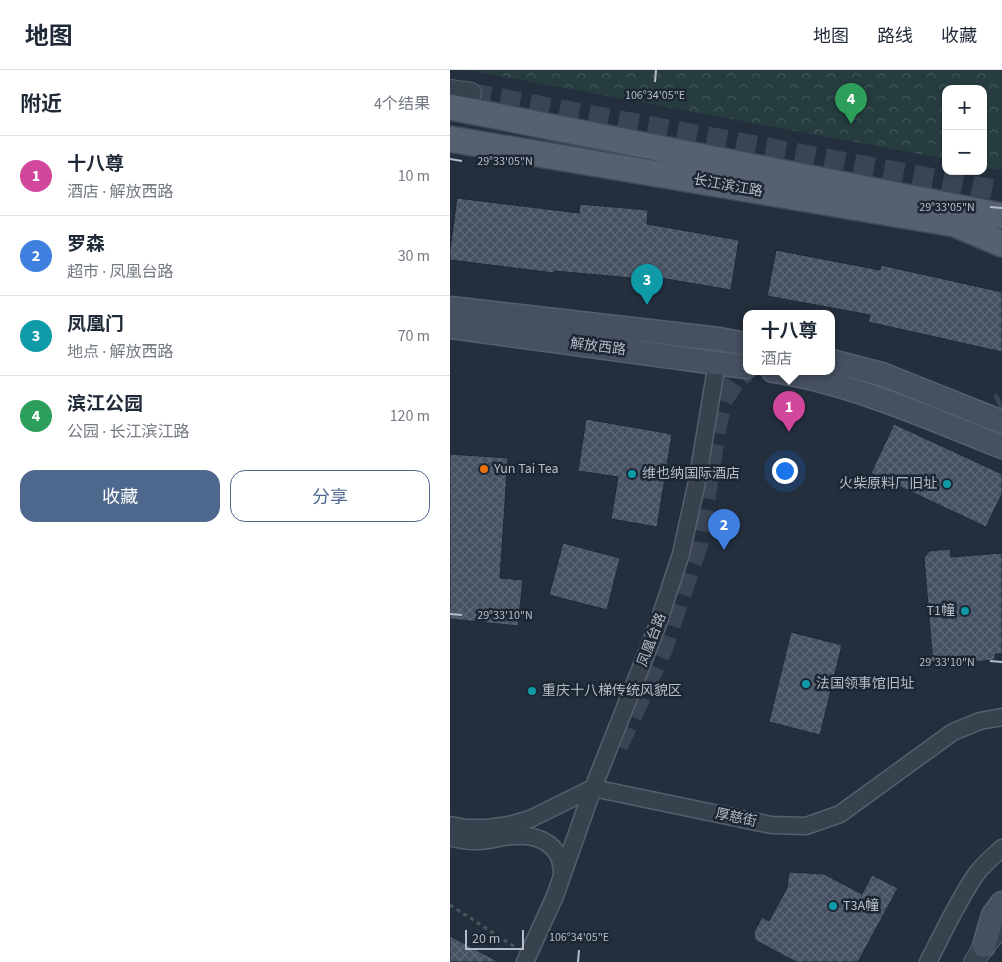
<!DOCTYPE html>
<html lang="zh">
<head>
<meta charset="utf-8">
<style>
	:root { --surface:#fff; --page:#f2f2f3; --text:#1f2937; --muted:#747a83; --line:#e0e1e3; --accent:#4f688e }
	body { margin:0; font-family:"Source Sans 3","Noto Sans SC",sans-serif; background:var(--page); color:var(--text) }
	.controls { position:absolute; right:15px; top:15px; display:grid; overflow:hidden; border-radius:10px; box-shadow:0 1px 4px #0004 }
	.controls button { width:45px; height:45px; display:grid; place-items:center; padding:0; border:0; border-bottom:1px solid var(--line); background:var(--surface); color:var(--text); font:25px sans-serif }
	.scale { position:absolute; left:15px; bottom:12px; width:59px; box-sizing:border-box; padding-left:5px; border:2px solid #b4bcc9; border-top:0; font-size:14px; line-height:18px; white-space:nowrap; color:#b4bcc9; -webkit-text-stroke:4px #1d2633; paint-order:stroke }
	.you { position:absolute; left:334px; top:400px; width:18px; height:18px; margin:-12px; border:4px solid #fff; border-radius:50%; background:#1a73e8; box-shadow:0 0 0 8px #1a73e833 }
	.badge { display:grid; place-items:center; width:32px; height:32px; border-radius:50%; background:var(--accent); color:#fff; font-size:16px; font-weight:700 }
	.pin { position:absolute; translate:-50% -41px; filter:drop-shadow(0 1px 2px #0008) }
	.pin::after { content:''; position:absolute; top:26px; width:18px; height:15px; background:inherit; clip-path:polygon(0 0,100% 0,50% 100%) }
	.popup { position:absolute; left:293px; top:240px; width:92px; height:65px; box-sizing:border-box; display:grid; place-content:center; border-radius:10px; background:var(--surface); filter:drop-shadow(0 1px 4px #0005); font-size:16px; white-space:nowrap; color:var(--muted) }
	.popup b { font-size:19px; color:var(--text) }
	.popup::after { content:''; position:absolute; left:50%; top:100%; margin-left:-10px; border:10px solid transparent; border-top-color:var(--surface) }
	.list { margin:0; padding:0; list-style:none }
	h2 { display:flex; justify-content:space-between; align-items:center; height:65px; margin:0; padding:0 20px; font-size:21px }
	h2 small { font-size:16px; font-weight:400; color:var(--muted) }
	.list li { display:grid; grid-template-columns:32px 1fr auto; gap:15px; align-items:center; box-sizing:border-box; height:80px; padding:0 20px; border-top:1px solid var(--line) }
	.list b { display:block; font-size:19px; white-space:nowrap }
	.list p { margin:0; font-size:16px; white-space:nowrap; color:var(--muted) }
	.list em { font-size:16px; font-style:normal; color:var(--muted) }
	.actions { display:flex; gap:10px; padding:15px 20px }
	.actions a { flex:1; padding:11px 0; border:1px solid var(--accent); border-radius:15px; text-align:center; font-size:18px; color:var(--accent) }
	.actions .main { background:var(--accent); color:#fff }
	.map { position:relative; flex:none; width:552px; height:892px; overflow:hidden }
	header { display:flex; align-items:center; gap:30px; box-sizing:border-box; height:70px; padding:0 25px; background:var(--surface); border-bottom:1px solid var(--line) }
	header strong { font-size:24px }
	nav { display:flex; gap:28px; margin-inline-start:auto; font-size:18px }
	main { display:flex }
	aside { flex:1; background:var(--surface) }
	.map>svg:first-child { display:block }
</style>
</head>
<body>
<header>
<strong>地图</strong>
<nav><a>地图</a><a>路线</a><a>收藏</a></nav>
</header>
<main>
<aside>
<h2>附近<small>4个结果</small></h2>
<ul class="list">
<li><span class="badge" style="background:#d1479c">1</span><div><b>十八尊</b><p>酒店 · 解放西路</p></div><em>10 m</em></li>
<li><span class="badge" style="background:#3f7fe0">2</span><div><b>罗森</b><p>超市 · 凤凰台路</p></div><em>30 m</em></li>
<li><span class="badge" style="background:#0f9aa8">3</span><div><b>凤凰门</b><p>地点 · 解放西路</p></div><em>70 m</em></li>
<li><span class="badge" style="background:#2e9e5b">4</span><div><b>滨江公园</b><p>公园 · 长江滨江路</p></div><em>120 m</em></li>
</ul>
<div class="actions"><a class="main">收藏</a><a>分享</a></div>
</aside>
<div class="map">
<svg width="552" height="892" viewBox="0 0 552 892">
	<defs>
		<pattern id="park-crowns" width="20" height="18" patternUnits="userSpaceOnUse" patternTransform="scale(1.25)"><rect width="20" height="18" fill="#263c3f"/><path d="M2 6a3 3 0 1 1 6 0M12 15a3 3 0 1 1 6 0" fill="none" stroke="#435659"/></pattern>
		<pattern id="building-cross-hatch" width="8" height="8" patternUnits="userSpaceOnUse" patternTransform="scale(1.25)"><rect width="8" height="8" fill="#455162"/><path d="M0 0l8 8M0 8l8-8" fill="none" stroke="#5d6877"/></pattern>
	</defs>
	<rect width="100%" height="100%" fill="#242f3e"/>
	<path fill="url(#park-crowns)" d="M18 0H552V100L533 97V19H496V89Z"/>
	<path fill="url(#building-cross-hatch)" stroke="#1f2835" d="M7 128 129 143 130 134 198 140 197 154 289 170 281 220 192 205V209L104 201V203L0 190V180Z
		M326 180 430 200 431 195 552 222V282L418 252 420 245 317 226Z
		M136 349 222 364 207 457 161 449 168 407 128 401Z
		M444 354 552 404V424L536 457 421 403Z
		M0 384 58 388 50 508 73 510 68 556 0 549Z
		M113 473 170 488 157 540 99 525Z
		M500 479 501 487 552 483V584H545V590L521 592V590L483 594 474 488 479 481Z
		M341 562 392 575 370 665 319 652Z
		M339 802 374 804 412 824 422 805 448 818 408 892H346L305 870 304 862 312 847 319 851 337 818Z
		M0 866 49 892H0Z"/>
	<g fill="none" stroke-linecap="round" stroke-linejoin="round">
		<path stroke="#3a4453" stroke-width="20" stroke-dasharray="20 10" stroke-linecap="butt" d="M21 23 552 121"/>
		<path stroke="#3a4453" stroke-width="22" stroke-dasharray="22 11" stroke-linecap="butt" d="M377 301 476 331
			M517 341 532 343 552 333
			M167 676 211 581 247 475 266 355 272 329 288 306 297 301"/>
		<g stroke="#565f6c" stroke-width="19">
			<path id="minor" d="M0 755 16 758H38L59 755 80 749 143 718 321 755 356 756 390 744 503 662 530 651 552 647
				M0 767C9 770 18 771 27 771 39 771 52 766 65 766 83 764 103 771 110 789 111 794 112 799 112 804
				M75 892 105 826 143 718 207 557 231 484 248 407 267 292
				M478 892C493 863 508 830 527 803 534 794 543 786 552 778"/>
		</g>
		<g stroke="#565f6c" stroke-width="22">
			<path id="tertiary" d="M0 20 21 23
				M524 892 534 876 552 857"/>
		</g>
		<g stroke="#565f6c" stroke-width="25">
			<path id="secondary" d="M0 238 269 269 296 274
				M0 257 296 297
				M382 291 432 304 552 352
				M323 301C401 313 479 348 552 377
				M534 876 543 845 552 833"/>
		</g>
		<g stroke="#414a57" stroke-width="28">
			<path id="primary" d="M0 37 552 146
				M0 69 505 154 552 174"/>
		</g>
		<path stroke="#44595c" stroke-width="3" stroke-dasharray="4 4" stroke-linecap="butt" d="M0 835 65 877"/>
		<use href="#minor" stroke="#38414e" stroke-width="16"/>
		<use href="#tertiary" stroke="#38414e" stroke-width="20"/>
		<use href="#secondary" stroke="#465061" stroke-width="22"/>
		<use href="#primary" stroke="#56606e" stroke-width="25"/>
	</g>
	<path fill="none" stroke="#b4bcc9" stroke-width="2" d="M205 12 206 0M0 89 12 91M540 137 552 138M0 544 12 545M540 591 552 592M128 892 129 880"/>
	<circle fill="#e8710a" stroke="#1d2633" stroke-width="2" cx="34" cy="399" r="5"/>
	<g fill="#0f9aa8" stroke="#1d2633" stroke-width="2">
		<circle cx="182" cy="404" r="5"/>
		<circle cx="497" cy="414" r="5"/>
		<circle cx="515" cy="541" r="5"/>
		<circle cx="356" cy="614" r="5"/>
		<circle cx="82" cy="621" r="5"/>
		<circle cx="383" cy="836" r="5"/>
	</g>
	<g text-anchor="middle" dominant-baseline="central" stroke-width="5" stroke-linejoin="round" paint-order="stroke">
		<g font-size="14" fill="#b4bcc9" stroke="#1d2633">
			<text transform="translate(278 116) rotate(10)">长江滨江路</text>
			<text transform="translate(148 277) rotate(7)">解放西路</text>
			<text transform="translate(202 570) rotate(-69)">凤凰台路</text>
			<text transform="translate(286 748) rotate(12)">厚慈街</text>
		</g>
		<g font-size="14" fill="#b4bcc9" stroke="#1d2633" text-anchor="start">
			<text x="44" y="399">Yun Tai Tea</text>
			<text x="192" y="404">维也纳国际酒店</text>
			<text x="487" y="414" text-anchor="end">火柴原料厂旧址</text>
			<text x="505" y="541" text-anchor="end">T1幢</text>
			<text x="366" y="614">法国领事馆旧址</text>
			<text x="92" y="621">重庆十八梯传统风貌区</text>
			<text x="393" y="836">T3A幢</text>
		</g>
	</g>
	<g font-size="12" text-anchor="middle" fill="#b4bcc9" stroke="#1d2633" stroke-width="5" stroke-linejoin="round" paint-order="stroke">
		<text x="205" y="29">106°34'05"E</text>
		<text x="55" y="95">29°33'05"N</text>
		<text x="497" y="141">29°33'05"N</text>
		<text x="55" y="549">29°33'10"N</text>
		<text x="497" y="596">29°33'10"N</text>
		<text x="129" y="871">106°34'05"E</text>
	</g>
</svg>
<div class="controls">
<button>+</button>
<button>−</button>
</div>
<div class="scale">20 m</div>
<div class="you"></div>
<div class="pin badge" style="left:339px;top:362px;background:#d1479c">1</div>
<div class="popup"><b>十八尊</b>酒店</div>
<div class="pin badge" style="left:274px;top:480px;background:#3f7fe0">2</div>
<div class="pin badge" style="left:197px;top:235px;background:#0f9aa8">3</div>
<div class="pin badge" style="left:401px;top:54px;background:#2e9e5b">4</div>
</div>
</main>
</body>
</html>
